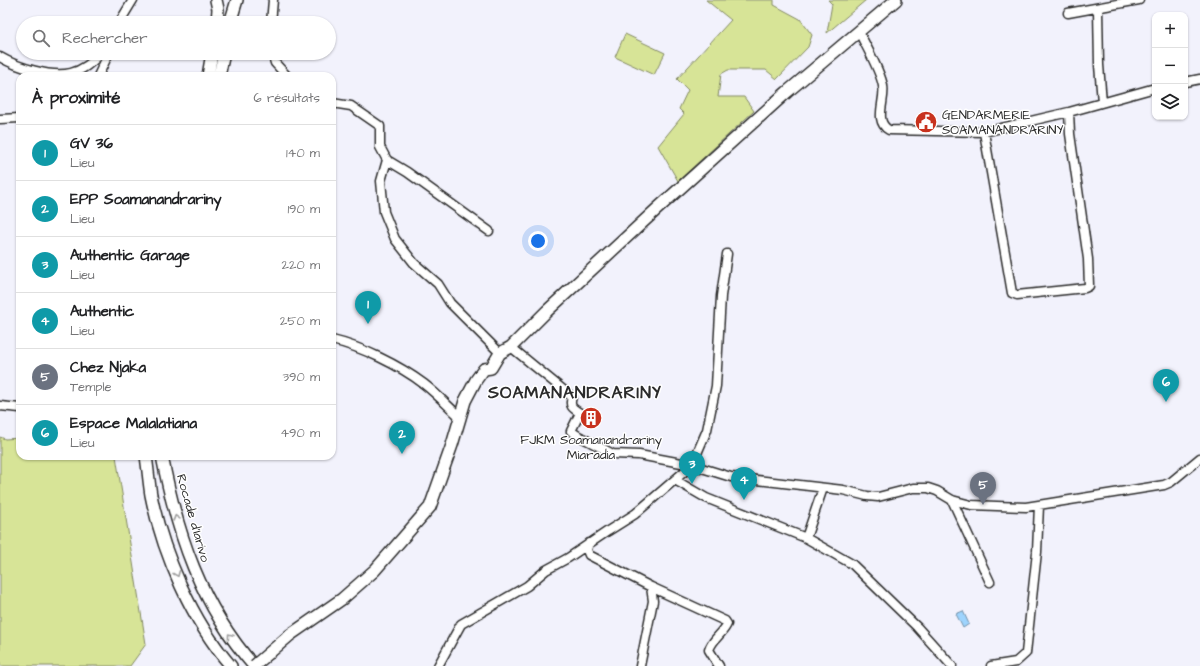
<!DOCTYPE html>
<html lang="fr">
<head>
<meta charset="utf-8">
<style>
	:root { --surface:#fff; --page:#f6f6f6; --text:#202124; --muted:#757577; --line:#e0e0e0; --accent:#111827 }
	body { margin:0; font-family:"Architects Daughter",sans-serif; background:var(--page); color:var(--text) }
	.controls { position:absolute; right:12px; top:12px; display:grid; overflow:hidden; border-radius:8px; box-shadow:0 1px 3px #0004 }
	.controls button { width:36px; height:36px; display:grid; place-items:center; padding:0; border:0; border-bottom:1px solid var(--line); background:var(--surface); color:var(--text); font:20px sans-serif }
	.you { position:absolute; left:538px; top:241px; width:14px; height:14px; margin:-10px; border:3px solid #fff; border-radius:50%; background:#1a73e8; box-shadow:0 0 0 6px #1a73e833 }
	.badge { display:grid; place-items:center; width:26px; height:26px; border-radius:50%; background:var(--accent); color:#fff; font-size:13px; font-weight:700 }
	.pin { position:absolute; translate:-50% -33px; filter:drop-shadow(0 1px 2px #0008) }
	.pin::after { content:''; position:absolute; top:21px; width:14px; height:12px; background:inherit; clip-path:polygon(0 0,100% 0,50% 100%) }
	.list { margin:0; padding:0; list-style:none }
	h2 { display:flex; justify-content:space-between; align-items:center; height:52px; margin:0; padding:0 16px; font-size:17px }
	h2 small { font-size:13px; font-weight:400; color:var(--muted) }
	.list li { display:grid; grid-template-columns:26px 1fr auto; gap:12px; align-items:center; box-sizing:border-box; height:56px; padding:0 16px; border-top:1px solid var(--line) }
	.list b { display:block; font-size:15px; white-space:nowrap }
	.list p { margin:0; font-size:13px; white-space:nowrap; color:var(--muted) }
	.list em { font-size:13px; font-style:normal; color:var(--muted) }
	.icon { flex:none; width:22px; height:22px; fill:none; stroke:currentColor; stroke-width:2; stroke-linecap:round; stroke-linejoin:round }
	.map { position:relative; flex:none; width:1200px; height:666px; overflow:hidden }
	.search { position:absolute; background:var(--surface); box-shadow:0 1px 3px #0004; left:16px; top:16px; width:320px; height:44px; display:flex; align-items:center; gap:10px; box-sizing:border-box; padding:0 14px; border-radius:22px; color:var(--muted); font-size:15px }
	.panel { position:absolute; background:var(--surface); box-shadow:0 1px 3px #0004; left:16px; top:72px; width:320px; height:388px; border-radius:12px }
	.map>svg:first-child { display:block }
</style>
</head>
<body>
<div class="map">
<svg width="1200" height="666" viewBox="0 0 1200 666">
	<rect width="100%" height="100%" fill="#f2f2fc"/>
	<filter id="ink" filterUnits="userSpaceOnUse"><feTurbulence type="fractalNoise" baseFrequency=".025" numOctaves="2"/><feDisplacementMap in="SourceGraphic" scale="8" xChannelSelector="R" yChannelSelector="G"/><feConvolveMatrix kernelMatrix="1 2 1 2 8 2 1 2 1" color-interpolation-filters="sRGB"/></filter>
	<g filter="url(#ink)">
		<path fill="#d7e497" stroke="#818861" d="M706 0H774V5L800 19 812 35 808 47 777 79 766 70H728L721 74 718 97H744L754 111 678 181 658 146 684 114 679 109 688 90 677 79 731 20Z
			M828 0H866L827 33 832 4Z
			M625 34 665 53 654 75 615 57Z
			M0 437 5 439 20 438V456H116L146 644 130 666H0Z"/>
		<path fill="#9ed4fd" stroke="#7090a9" d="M963 611 969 624 963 628 956 614Z"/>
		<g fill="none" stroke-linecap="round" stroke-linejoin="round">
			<g stroke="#2b2b2b" stroke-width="11">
				<path id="street" d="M1098 9 1099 65 1102 102
					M1068 13 1139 0
					M119 23 133 0
					M271 23 273 0
					M859 32C866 46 881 72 883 86 886 100 873 121 889 130L984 132 1069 112 1155 88
					M272 53 275 63 287 76
					M0 57C17 67 51 78 71 73 84 70 93 61 102 53
					M98 76 109 53
					M1185 82 1200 79
					M332 103 351 106 380 126V147L387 160 407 172 489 231
					M0 119 20 118
					M984 132 1012 293 1017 295 1085 288 1089 286 1088 259 1070 134 1069 112
					M387 160 381 181 384 212 395 239 414 263 438 284 450 303 500 353
					M332 340C362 347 399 365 424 384 437 394 448 406 460 417
					M511 347 572 397C569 406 572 408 580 413L571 431 577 435 613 454 639 455 692 465 731 477 843 490 867 496 878 497 913 488H928L937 491 952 500 971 505 1026 507 1164 485 1171 482 1200 458
					M0 406 20 408
					M675 480 706 498 806 538 852 564 917 627 952 666
					M952 500 990 582
					M806 538 823 488
					M589 543 587 550 589 555 651 587 725 621 727 624C723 634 712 639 709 650L719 666
					M438 666 461 624 527 586 546 570 568 558 608 531 635 514 692 465 707 430 716 386 721 296 727 254
					M640 666 653 601 651 587
					M991 666 1016 662 1026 653 1037 552 1039 505"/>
			</g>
			<g stroke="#2b2b2b" stroke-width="14">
				<path id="secondary" d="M216 0 218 9 217 23
					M230 23 237 0
					M208 76 212 53
					M219 76 224 53
					M146 456C148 469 149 483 151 495 163 554 192 621 231 666
					M162 456C177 534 201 606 254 666
					M268 654 290 635 342 599 375 570 430 507 452 445 465 401 476 380 484 369 491 368 500 353 511 347 547 311 657 209 787 92 896 0"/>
			</g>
			<use href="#street" stroke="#fff" stroke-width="8"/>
			<use href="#secondary" stroke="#fff" stroke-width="11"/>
			<g stroke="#2b2b2b" stroke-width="14" stroke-linecap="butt">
				<path id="secondary-bridge" d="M254 666 268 654"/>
			</g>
			<use href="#secondary-bridge" stroke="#fff" stroke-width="11"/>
		</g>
		<defs><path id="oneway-chevron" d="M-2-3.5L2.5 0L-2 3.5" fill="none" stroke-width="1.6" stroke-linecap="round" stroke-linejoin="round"/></defs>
		<g stroke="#a0a0a0">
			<use href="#oneway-chevron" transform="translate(176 518) rotate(-106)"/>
			<use href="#oneway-chevron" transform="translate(177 574) rotate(68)"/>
			<use href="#oneway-chevron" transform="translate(230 636) rotate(-126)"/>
		</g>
	</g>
	<defs>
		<g id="civic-disc" transform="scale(1.15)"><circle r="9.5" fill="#c8321e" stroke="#fff"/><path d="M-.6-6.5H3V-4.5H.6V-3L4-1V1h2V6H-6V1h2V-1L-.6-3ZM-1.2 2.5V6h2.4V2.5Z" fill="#fff"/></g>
		<g id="building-disc" transform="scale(1.15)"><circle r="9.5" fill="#c8321e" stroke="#fff"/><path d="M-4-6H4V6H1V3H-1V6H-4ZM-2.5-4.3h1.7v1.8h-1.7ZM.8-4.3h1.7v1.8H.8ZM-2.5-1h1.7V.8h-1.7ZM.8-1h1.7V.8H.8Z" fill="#fff"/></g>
	</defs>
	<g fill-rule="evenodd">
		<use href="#civic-disc" x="926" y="122"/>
		<use href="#building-disc" x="591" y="418"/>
	</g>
	<g text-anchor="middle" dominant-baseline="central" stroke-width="3" stroke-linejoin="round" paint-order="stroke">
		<g font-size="13" fill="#2b2b2b" stroke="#fff" text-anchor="start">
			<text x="942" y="115">GENDARMERIE<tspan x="942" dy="15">SOAMANANDRARINY</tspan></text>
			<text x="591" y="440" text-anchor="middle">FJKM Soamanandrariny<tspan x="591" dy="15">Miaradia</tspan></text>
		</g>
		<g font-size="13" fill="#2b2b2b" stroke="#fff">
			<text transform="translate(193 518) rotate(74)">Rocade d'Iarivo</text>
		</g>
		<g font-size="17" font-weight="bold" letter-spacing="1" fill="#2b2b2b" stroke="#fff">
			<text x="575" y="393">SOAMANANDRARINY</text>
		</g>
	</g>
</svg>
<div class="controls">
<button>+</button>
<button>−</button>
<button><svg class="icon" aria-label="layers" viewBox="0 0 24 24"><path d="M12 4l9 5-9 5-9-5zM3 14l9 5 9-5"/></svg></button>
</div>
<div class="you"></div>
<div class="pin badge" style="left:368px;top:324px;background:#0f9aa8">1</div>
<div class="pin badge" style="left:402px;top:454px;background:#0f9aa8">2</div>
<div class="pin badge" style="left:692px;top:484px;background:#0f9aa8">3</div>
<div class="pin badge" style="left:744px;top:500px;background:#0f9aa8">4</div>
<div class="pin badge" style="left:983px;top:505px;background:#6b7280">5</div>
<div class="pin badge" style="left:1166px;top:402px;background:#0f9aa8">6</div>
<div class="search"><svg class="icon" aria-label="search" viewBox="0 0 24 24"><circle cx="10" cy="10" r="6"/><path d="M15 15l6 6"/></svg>Rechercher</div>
<section class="panel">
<h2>À proximité<small>6 résultats</small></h2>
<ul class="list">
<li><span class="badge" style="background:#0f9aa8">1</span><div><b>GV 36</b><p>Lieu</p></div><em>140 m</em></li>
<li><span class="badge" style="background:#0f9aa8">2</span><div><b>EPP Soamanandrariny</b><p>Lieu</p></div><em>190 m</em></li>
<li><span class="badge" style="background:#0f9aa8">3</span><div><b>Authentic Garage</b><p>Lieu</p></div><em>220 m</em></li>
<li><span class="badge" style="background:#0f9aa8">4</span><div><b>Authentic</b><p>Lieu</p></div><em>250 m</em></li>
<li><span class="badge" style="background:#6b7280">5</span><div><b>Chez Njaka</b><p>Temple</p></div><em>390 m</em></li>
<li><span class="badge" style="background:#0f9aa8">6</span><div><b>Espace Malalatiana</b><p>Lieu</p></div><em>490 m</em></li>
</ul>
</section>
</div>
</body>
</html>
